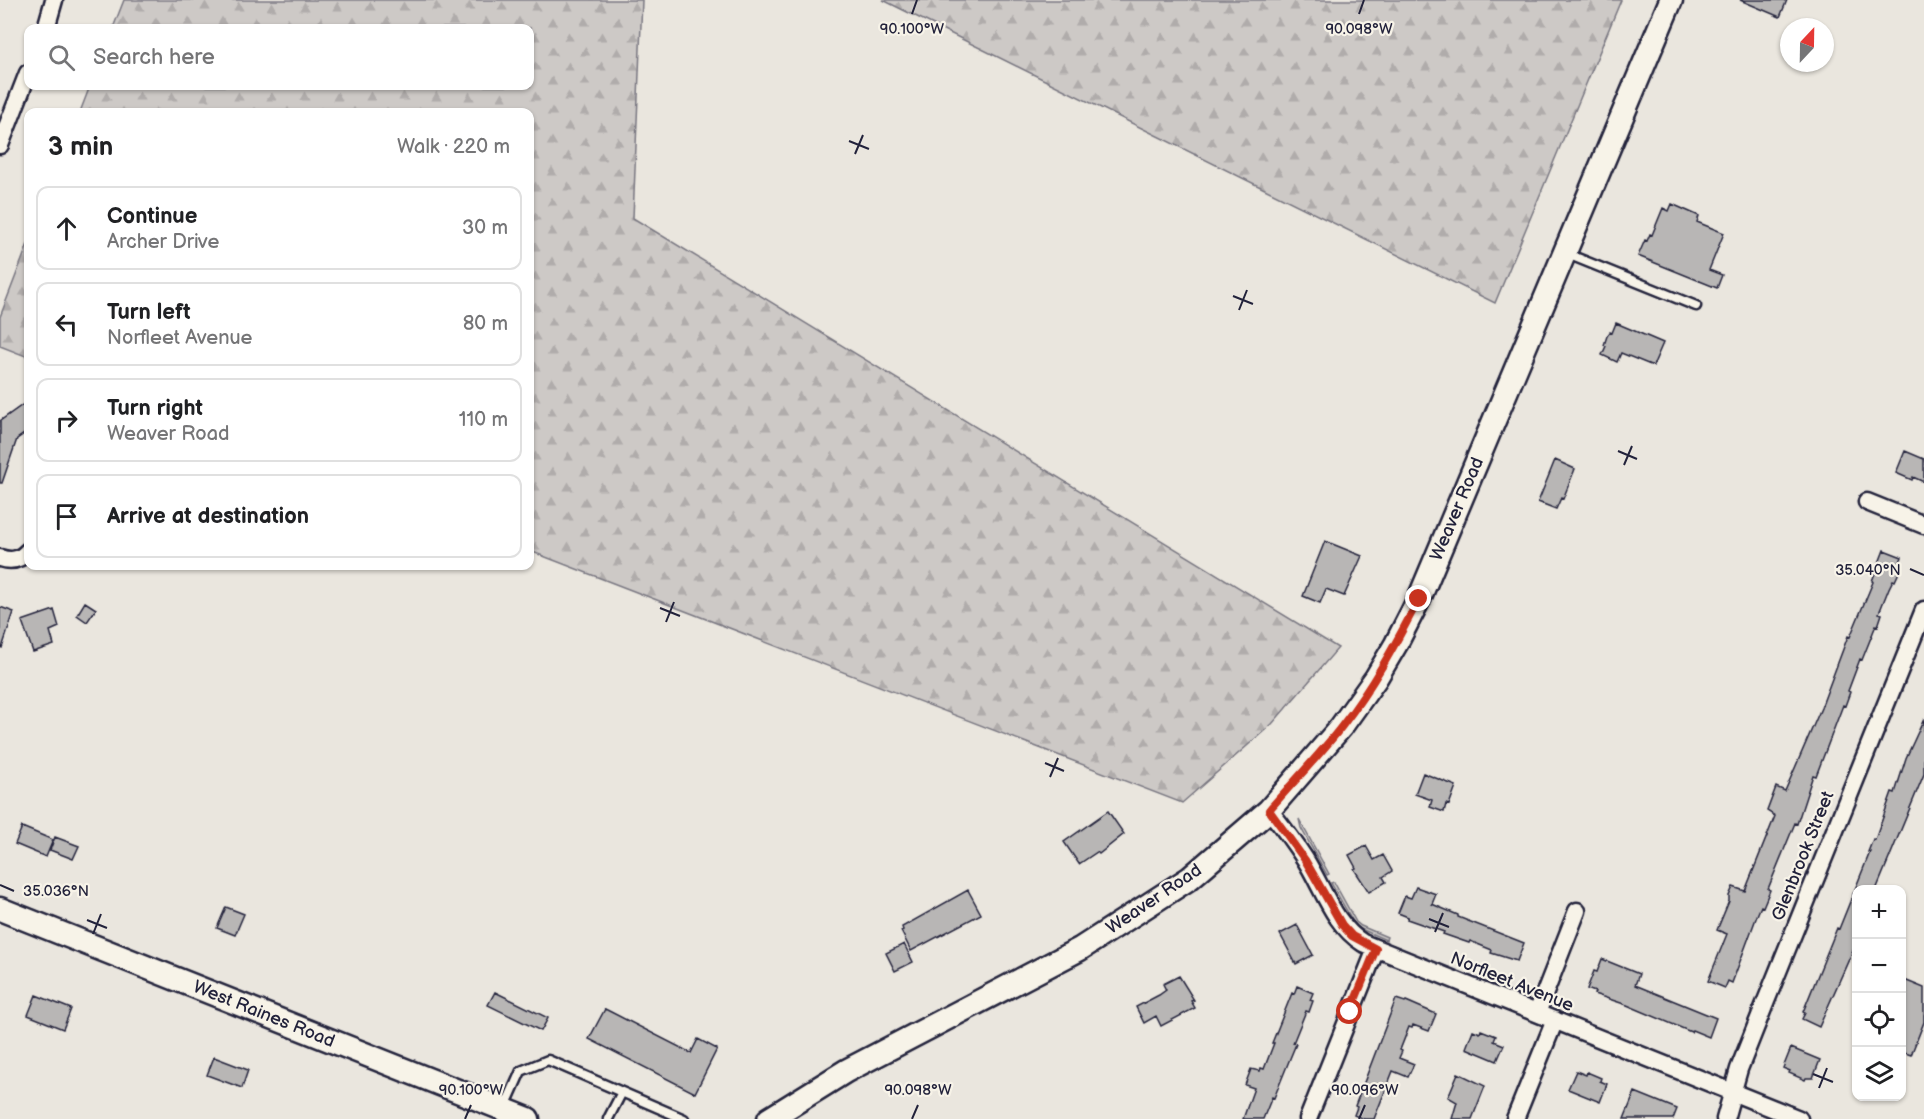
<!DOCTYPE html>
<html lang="en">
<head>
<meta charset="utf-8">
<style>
	:root { --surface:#fff; --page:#f2f2f2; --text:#202124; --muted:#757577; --line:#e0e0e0 }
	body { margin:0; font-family:"Balsamiq Sans",sans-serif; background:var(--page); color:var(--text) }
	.controls { position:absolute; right:18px; bottom:18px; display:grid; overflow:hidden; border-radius:12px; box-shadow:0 2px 4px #0004 }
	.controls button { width:54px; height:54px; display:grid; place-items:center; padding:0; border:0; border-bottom:2px solid var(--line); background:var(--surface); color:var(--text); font:30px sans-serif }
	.compass { position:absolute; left:1780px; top:18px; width:54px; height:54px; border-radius:50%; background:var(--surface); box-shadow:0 2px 4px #0004; rotate:22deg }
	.stop { position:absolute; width:18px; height:18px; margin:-14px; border:4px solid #c8321e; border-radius:50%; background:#fff }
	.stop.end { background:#c8321e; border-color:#fff; box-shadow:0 2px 6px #0008 }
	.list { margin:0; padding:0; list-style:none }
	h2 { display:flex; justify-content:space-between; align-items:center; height:78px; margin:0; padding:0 24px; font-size:26px }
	h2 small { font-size:20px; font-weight:400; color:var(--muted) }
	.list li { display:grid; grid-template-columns:39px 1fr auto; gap:18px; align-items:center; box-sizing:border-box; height:84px; margin:0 12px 12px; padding:0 12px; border:2px solid var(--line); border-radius:12px }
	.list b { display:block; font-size:22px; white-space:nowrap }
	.list p { margin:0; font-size:20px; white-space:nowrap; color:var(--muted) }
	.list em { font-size:20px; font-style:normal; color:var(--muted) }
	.icon { flex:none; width:33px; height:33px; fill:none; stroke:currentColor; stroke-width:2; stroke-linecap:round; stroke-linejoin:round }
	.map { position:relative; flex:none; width:1924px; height:1119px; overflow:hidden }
	.search { position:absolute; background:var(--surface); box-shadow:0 2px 4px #0004; left:24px; top:24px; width:510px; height:66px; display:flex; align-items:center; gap:15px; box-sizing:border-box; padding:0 21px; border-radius:12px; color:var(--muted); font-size:22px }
	.panel { position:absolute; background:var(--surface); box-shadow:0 2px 4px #0004; left:24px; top:108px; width:510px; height:462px; border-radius:12px }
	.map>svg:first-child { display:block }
</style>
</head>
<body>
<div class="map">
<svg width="1924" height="1119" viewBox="0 0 1924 1119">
	<defs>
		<pattern id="forest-firs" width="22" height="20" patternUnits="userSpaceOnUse" patternTransform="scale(1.5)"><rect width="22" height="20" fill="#cdc9c6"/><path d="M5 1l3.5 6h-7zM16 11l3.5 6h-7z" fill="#b0acab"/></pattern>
	</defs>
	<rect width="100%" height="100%" fill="#eae6de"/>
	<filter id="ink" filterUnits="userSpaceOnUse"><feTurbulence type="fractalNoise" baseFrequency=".0167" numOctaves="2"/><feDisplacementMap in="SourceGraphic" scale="12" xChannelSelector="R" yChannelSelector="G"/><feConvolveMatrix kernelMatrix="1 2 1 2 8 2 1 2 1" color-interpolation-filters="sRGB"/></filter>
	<g filter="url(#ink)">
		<path fill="#cdc9c6" stroke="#787680" stroke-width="1.5" d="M1299 819 1329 874 1327 875 1301 828Z
			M1334 882 1356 922 1361 926 1387 937 1386 940 1356 927 1331 883Z"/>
		<path fill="url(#forest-firs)" stroke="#787680" stroke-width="1.5" d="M124 0H642L633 218 1338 648 1272 724 1182 803 530 551V112H80L90 86H530V28H113Z
			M883 0H1621L1495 303Z
			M28 244V357L0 346V317Z"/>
		<path fill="#b8b6b5" stroke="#22223b" stroke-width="1.5" d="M1740 0H1787L1780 17Z
			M1672 204 1699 216 1697 222 1724 233 1709 270 1722 275 1717 288 1638 256 1645 240 1647 241 1650 234 1652 235 1663 208 1669 211Z
			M1616 323 1663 343 1653 366 1621 353 1617 362 1602 355 1606 346 1604 345 1607 336 1610 332 1612 333Z
			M28 401V431L17 439 2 483H0V421Z
			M1905 451 1924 459V482L1913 477 1912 480 1896 473Z
			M1555 460 1575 469 1563 499 1561 498 1556 509 1538 502Z
			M1325 541 1362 556 1344 596 1326 589 1320 603 1303 596Z
			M1884 550 1902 557 1898 567 1901 568 1895 581 1893 580 1889 588 1879 613 1882 614 1878 626 1876 625 1862 660 1860 659 1848 691 1850 692 1845 706 1843 705 1816 776 1813 775 1797 824 1795 823 1768 889 1770 890 1763 907 1761 906 1758 913 1732 983 1728 981 1725 988 1708 981 1727 934 1717 930 1729 901V896L1733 887 1745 891 1775 816 1767 811 1776 787 1785 791 1821 708 1848 636 1850 637 1873 582 1872 581Z
			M85 602 96 609 87 622 77 615Z
			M0 607 14 612 2 648 0 647Z
			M54 610 59 627 50 631 54 645 33 652 22 621Z
			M1924 719V774L1876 890H1857V941L1819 1027 1802 1019 1805 1013 1803 1012 1837 928 1839 929 1870 852H1868L1873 839 1875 840 1892 792 1895 793 1906 758Z
			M1423 773 1456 786 1449 805 1446 804 1444 812 1430 807 1432 800 1415 794Z
			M1108 811 1124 834 1099 854 1097 852 1079 864 1064 842Z
			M22 827 53 840 46 857 15 844Z
			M55 837 79 846 73 859 50 850Z
			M1366 846 1374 860 1383 855 1392 871 1383 877 1386 882 1369 892 1354 869 1356 868 1349 855Z
			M1416 887 1436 894 1432 904 1458 915V917L1524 943 1517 961 1491 953 1492 950 1470 941 1469 943 1443 934 1444 932 1407 919 1408 917 1398 913 1405 896 1411 898Z
			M968 890 981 914 911 951 901 931 903 930 902 927Z
			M226 907 244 914 235 935 217 928Z
			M1297 925 1313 955 1296 964 1280 934Z
			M904 944 913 962 895 971 886 953Z
			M1602 959 1639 974 1635 985 1716 1018 1709 1037 1692 1030 1691 1032 1627 1005 1594 994 1595 992 1587 989 1594 971 1597 972Z
			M1179 976 1194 1000 1191 1001 1195 1008 1161 1026 1156 1016 1144 1023 1136 1007 1159 995 1166 990 1163 984Z
			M1902 979 1924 988V1022L1911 1055 1902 1052Z
			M1297 986 1313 993 1310 1000 1313 1001 1309 1012 1306 1011 1293 1043 1296 1044 1291 1056 1274 1098 1272 1097 1263 1119H1243L1254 1088 1245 1085 1251 1069 1260 1071 1261 1068 1264 1069 1274 1043H1272L1292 993 1294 994Z
			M495 992 548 1018 541 1031 488 1005Z
			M36 995 71 1009 63 1029 28 1015Z
			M1396 999 1405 1002 1406 1001 1436 1014 1429 1031 1413 1025 1412 1028 1409 1027 1400 1050 1402 1051 1399 1058 1414 1064 1408 1077 1393 1071 1374 1119H1364L1354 1115 1357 1107 1355 1106Z
			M605 1009 691 1053 698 1039 717 1049 695 1093 589 1039Z
			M1473 1030 1480 1033 1481 1030 1496 1036 1494 1041 1504 1045 1497 1061 1466 1048Z
			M1791 1048 1820 1060 1813 1078H1806L1805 1080 1789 1073 1790 1071 1783 1068Z
			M214 1057 248 1070 242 1088 207 1075Z
			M1576 1071 1586 1075 1587 1072 1601 1078 1600 1081 1607 1084 1600 1102 1568 1089Z
			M1458 1073 1485 1086 1472 1119H1452L1457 1102 1448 1097Z
			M1635 1092 1677 1109 1673 1119H1624Z"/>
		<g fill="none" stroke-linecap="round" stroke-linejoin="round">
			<g stroke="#22223b" stroke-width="13">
				<path id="lane" d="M1565 253 1696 306
					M504 1109 521 1071 548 1060 684 1119
					M608 1119 622 1092"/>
			</g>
			<g stroke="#22223b" stroke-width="21">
				<path id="street" d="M46 28 54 0
					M0 145 28 73
					M1867 502 1924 525
					M0 558C12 562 20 560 28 551
					M1269 810C1282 826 1294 842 1305 859 1323 888 1334 925 1363 943L1799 1119
					M1537 1013 1577 911
					M1308 1119 1376 949
					M1515 1119 1555 1020
					M1725 1119 1739 1069 1766 1001 1924 610"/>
			</g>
			<g stroke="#22223b" stroke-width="27">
				<path id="secondary" d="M0 909 528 1119
					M769 1119 846 1071 1080 949 1190 878 1269 810 1341 727 1376 678 1396 644 1419 599 1671 0"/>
			</g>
			<use href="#lane" stroke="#f7f3e8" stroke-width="8"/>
			<use href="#street" stroke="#f7f3e8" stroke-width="16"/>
			<use href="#secondary" stroke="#f7f3e8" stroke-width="22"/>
		</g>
	</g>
	<g fill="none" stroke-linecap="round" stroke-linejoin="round" filter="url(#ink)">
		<path stroke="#c8321e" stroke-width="8" d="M1350 1012 1376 949 1352 936 1342 925 1305 860 1269 810C1293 782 1320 755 1342 726 1373 686 1396 643 1419 599"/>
	</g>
	<path fill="none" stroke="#22223b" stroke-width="2" d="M912 14 917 0M1359 14 1364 0M849 141 869 149M855 154 863 135M1233 296 1253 304M1239 310 1247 290M1618 451 1637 459M1624 465 1632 446M1910 569 1924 575M660 608 680 616M666 622 674 602M1045 763 1064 771M1050 777 1058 758M0 885 14 891M1429 919 1449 927M87 920 107 928M1435 932 1443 913M93 934 101 914M1813 1074 1833 1082M1819 1088 1827 1068M465 1119 471 1105M912 1119 918 1105M1359 1119 1365 1105"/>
	<g text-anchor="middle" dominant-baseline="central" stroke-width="4.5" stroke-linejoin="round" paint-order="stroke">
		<g font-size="18" fill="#22223b" stroke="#f7f3e8">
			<text transform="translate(1457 509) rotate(-67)">Weaver Road</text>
			<text transform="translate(1803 856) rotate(-68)">Glenbrook Street</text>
			<text transform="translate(1154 899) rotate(-34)">Weaver Road</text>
			<text transform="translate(1512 982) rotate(22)">Norfleet Avenue</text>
			<text transform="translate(264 1014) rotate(22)">West Raines Road</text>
		</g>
	</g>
	<g font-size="15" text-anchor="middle" fill="#22223b" stroke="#f7f3e8" stroke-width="4.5" stroke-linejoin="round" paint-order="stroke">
		<text x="912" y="34">90.100°W</text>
		<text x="1359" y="34">90.098°W</text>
		<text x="1868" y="575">35.040°N</text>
		<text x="56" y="896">35.036°N</text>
		<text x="471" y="1095">90.100°W</text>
		<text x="918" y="1095">90.098°W</text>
		<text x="1365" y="1095">90.096°W</text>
	</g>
</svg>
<div class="controls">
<button>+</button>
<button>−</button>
<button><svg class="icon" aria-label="locate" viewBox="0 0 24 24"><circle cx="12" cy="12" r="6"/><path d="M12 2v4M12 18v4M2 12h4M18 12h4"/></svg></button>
<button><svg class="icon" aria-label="layers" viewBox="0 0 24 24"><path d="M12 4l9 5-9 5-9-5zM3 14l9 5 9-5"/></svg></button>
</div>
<svg class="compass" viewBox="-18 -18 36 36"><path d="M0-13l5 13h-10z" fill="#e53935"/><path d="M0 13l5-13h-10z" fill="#757577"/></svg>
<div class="stop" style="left:1350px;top:1012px"></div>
<div class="stop end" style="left:1419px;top:599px"></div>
<div class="search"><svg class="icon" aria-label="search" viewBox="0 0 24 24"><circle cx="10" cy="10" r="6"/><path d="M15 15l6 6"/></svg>Search here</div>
<section class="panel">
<h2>3 min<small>Walk · 220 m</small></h2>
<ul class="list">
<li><svg class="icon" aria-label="ahead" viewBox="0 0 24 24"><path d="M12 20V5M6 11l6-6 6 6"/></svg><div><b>Continue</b><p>Archer Drive</p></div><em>30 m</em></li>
<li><svg class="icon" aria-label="left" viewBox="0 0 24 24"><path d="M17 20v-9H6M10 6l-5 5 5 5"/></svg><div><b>Turn left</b><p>Norfleet Avenue</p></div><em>80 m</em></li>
<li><svg class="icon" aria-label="right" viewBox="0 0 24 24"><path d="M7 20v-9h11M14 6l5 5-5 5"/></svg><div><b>Turn right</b><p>Weaver Road</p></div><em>110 m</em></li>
<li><svg class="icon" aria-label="arrive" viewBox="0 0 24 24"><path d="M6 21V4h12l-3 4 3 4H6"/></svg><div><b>Arrive at destination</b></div></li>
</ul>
</section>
</div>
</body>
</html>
